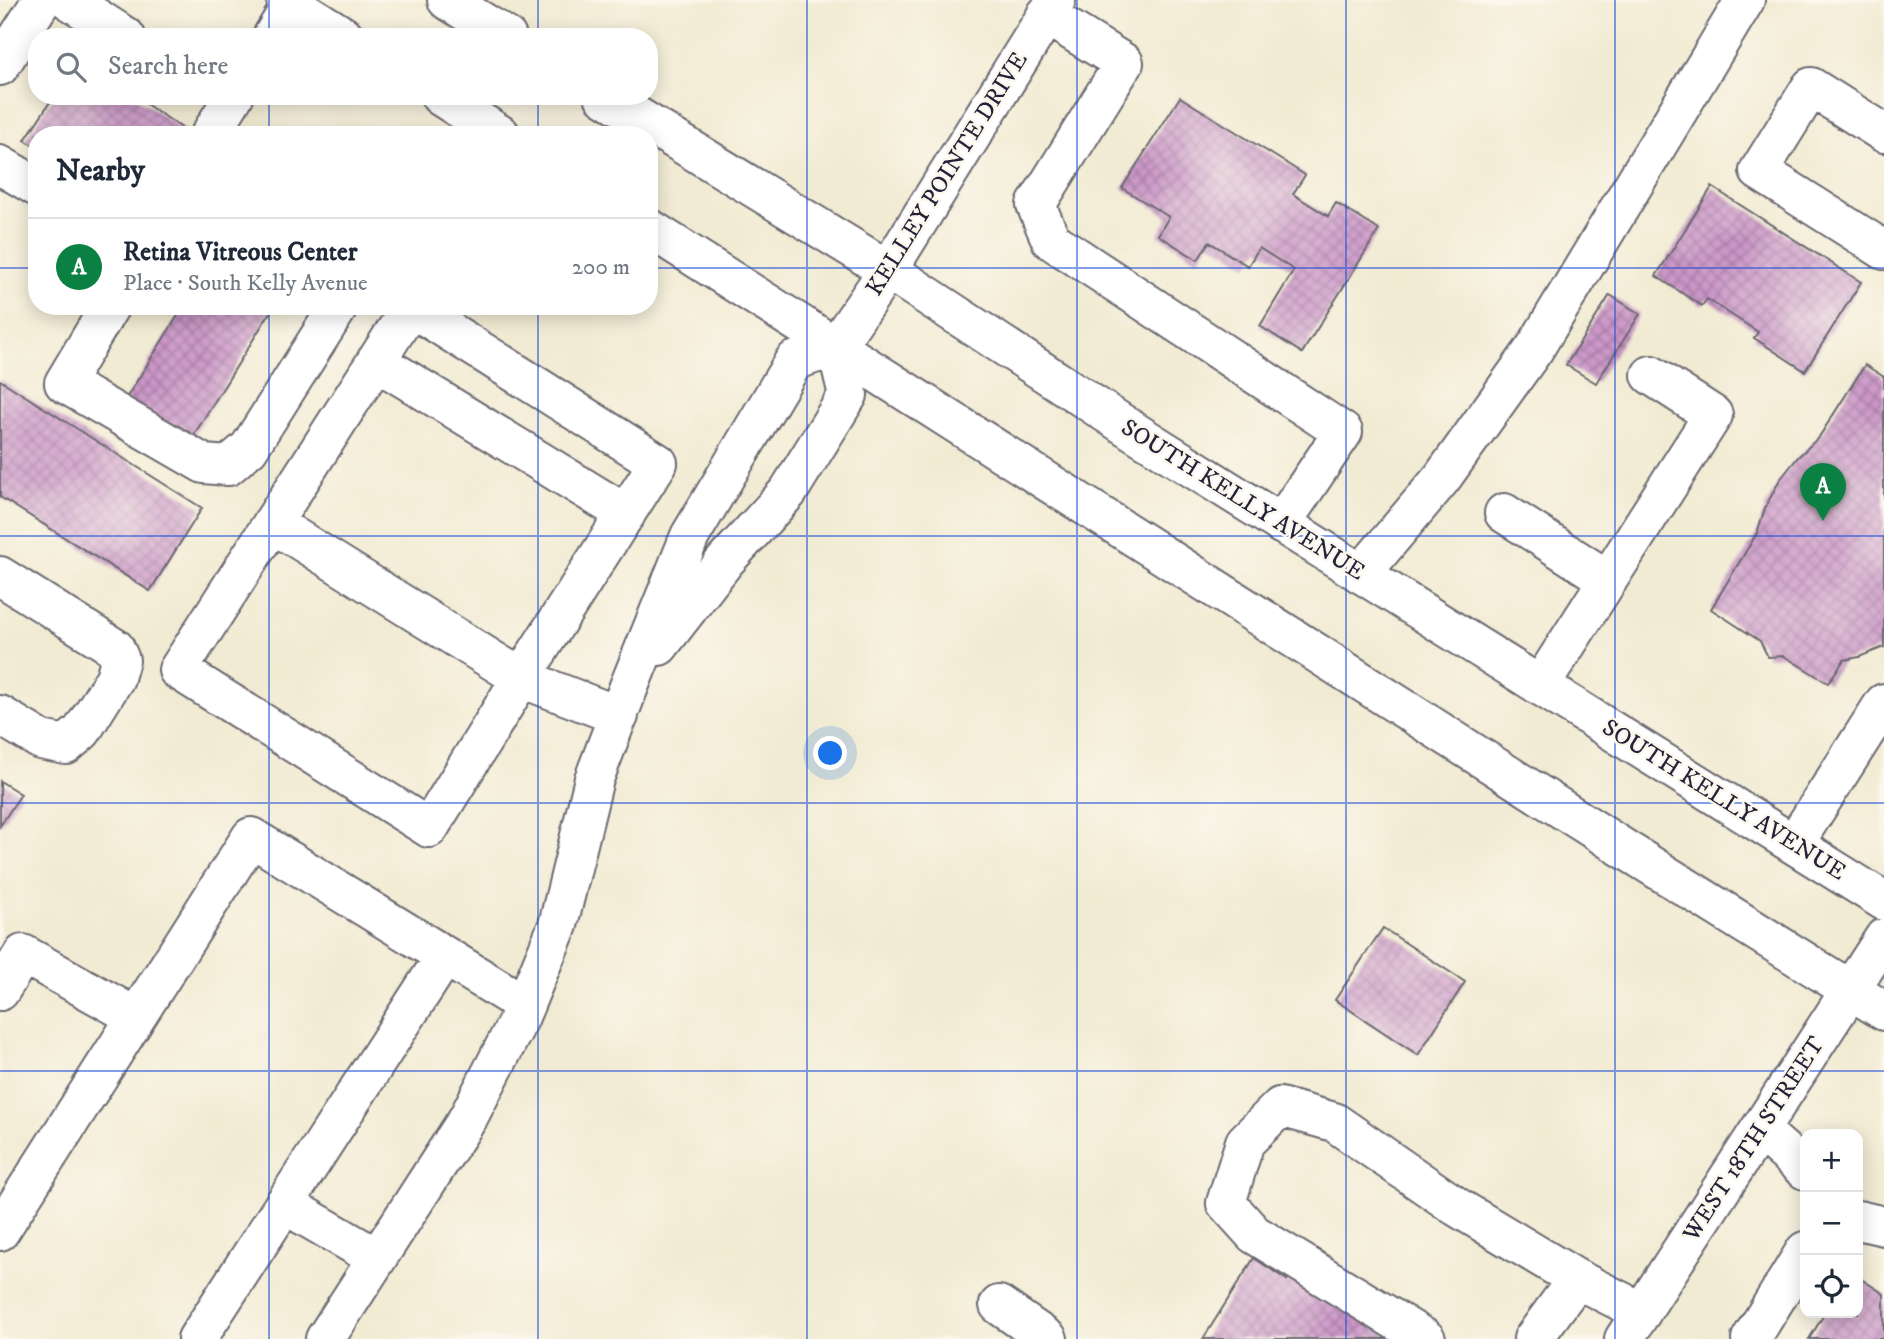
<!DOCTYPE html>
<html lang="en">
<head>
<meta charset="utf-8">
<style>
	:root { --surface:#fff; --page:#f6f6f7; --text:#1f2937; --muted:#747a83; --line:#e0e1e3; --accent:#0b8043 }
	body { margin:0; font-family:"IM FELL DW Pica",serif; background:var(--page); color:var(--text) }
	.controls { position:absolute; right:21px; bottom:21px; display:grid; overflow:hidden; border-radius:14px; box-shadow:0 4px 18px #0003 }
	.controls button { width:63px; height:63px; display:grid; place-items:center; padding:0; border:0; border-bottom:2px solid var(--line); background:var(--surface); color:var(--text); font:35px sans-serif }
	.you { position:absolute; left:831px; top:754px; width:24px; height:24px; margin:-18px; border:5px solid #fff; border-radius:50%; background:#1a73e8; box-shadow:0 0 0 10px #1a73e833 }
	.badge { display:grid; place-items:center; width:46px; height:46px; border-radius:50%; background:var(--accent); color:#fff; font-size:23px; font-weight:700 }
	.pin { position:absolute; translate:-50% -58px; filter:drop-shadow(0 2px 4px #0008) }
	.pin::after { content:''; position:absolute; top:37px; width:24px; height:21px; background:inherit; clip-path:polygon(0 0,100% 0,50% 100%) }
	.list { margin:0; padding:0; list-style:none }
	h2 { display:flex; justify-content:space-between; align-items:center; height:91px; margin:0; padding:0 28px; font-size:30px }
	h2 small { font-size:23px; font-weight:400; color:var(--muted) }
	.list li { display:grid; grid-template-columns:46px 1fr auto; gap:21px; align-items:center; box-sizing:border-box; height:98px; padding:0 28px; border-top:2px solid var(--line) }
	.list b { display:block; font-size:26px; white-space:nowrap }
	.list p { margin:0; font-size:23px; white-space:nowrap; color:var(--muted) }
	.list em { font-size:23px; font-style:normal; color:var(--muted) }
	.icon { flex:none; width:38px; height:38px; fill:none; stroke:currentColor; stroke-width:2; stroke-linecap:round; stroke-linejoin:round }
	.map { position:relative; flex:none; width:1884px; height:1339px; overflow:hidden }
	.search { position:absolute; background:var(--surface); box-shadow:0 4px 18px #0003; left:28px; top:28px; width:630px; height:77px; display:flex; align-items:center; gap:18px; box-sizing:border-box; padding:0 24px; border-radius:28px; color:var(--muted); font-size:26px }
	.panel { position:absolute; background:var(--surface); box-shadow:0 4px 18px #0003; left:28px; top:126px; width:630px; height:189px; border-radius:28px }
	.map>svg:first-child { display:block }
</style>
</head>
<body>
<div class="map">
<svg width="1884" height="1339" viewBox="0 0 1884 1339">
	<defs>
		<pattern id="building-cross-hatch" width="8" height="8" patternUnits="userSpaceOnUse" patternTransform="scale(1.75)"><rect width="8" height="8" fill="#cc97c8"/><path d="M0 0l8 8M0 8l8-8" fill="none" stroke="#a57ba4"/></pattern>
	</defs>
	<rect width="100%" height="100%" fill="#fbf7ec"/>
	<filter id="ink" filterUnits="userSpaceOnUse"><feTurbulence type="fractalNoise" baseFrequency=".0143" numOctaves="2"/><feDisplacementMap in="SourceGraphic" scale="14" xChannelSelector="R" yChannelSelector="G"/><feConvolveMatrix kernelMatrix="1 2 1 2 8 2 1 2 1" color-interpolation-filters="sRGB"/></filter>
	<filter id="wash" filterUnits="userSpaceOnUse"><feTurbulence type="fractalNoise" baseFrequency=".00686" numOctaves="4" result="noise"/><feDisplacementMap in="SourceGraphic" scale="28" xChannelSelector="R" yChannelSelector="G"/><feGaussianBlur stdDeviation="1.57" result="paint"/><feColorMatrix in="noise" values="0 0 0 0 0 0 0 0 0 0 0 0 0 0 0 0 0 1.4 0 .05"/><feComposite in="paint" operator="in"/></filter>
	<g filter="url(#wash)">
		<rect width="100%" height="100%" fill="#f2ebd3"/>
		<g id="blocks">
			<path fill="url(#building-cross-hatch)" d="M54 96H134L185 130 182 135H37V148L25 140Z
				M1180 97 1305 175 1293 194 1328 216 1336 203 1379 230 1302 353 1260 326 1294 270 1259 248 1248 266 1209 242 1198 260 1158 235 1169 217 1122 188Z
				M1712 187 1861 282 1805 371 1754 338 1758 332 1707 299 1702 306 1656 276Z
				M1610 295 1640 314 1596 383 1566 365Z
				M184 306H274L190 441 125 400Z
				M1865 365 1884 377V647L1859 657 1844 660 1828 683 1784 656 1768 657 1760 641 1711 609 1757 533 1765 508 1779 481 1798 457 1819 437Z
				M0 380 202 508 150 591 0 497Z
				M0 781 21 794 0 826Z
				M1383 928 1465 982 1418 1055 1335 1000Z
				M1254 1258 1287 1280 1292 1272 1396 1339H1203Z
				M1858 1277 1884 1294V1339H1809L1825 1313H1858Z"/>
		</g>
	</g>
	<g filter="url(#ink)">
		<use href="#blocks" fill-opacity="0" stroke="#6b6870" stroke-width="2"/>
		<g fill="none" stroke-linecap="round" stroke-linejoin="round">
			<g stroke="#6b6870" stroke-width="42">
				<path id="minor" d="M69 0 126 37
					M1046 15 1124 63 1036 205 1051 240 1343 432 1281 524
					M272 37 292 4
					M0 66 42 0
					M1884 133 1811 87 1759 171 1884 250
					M210 135 234 96
					M0 165 37 187
					M110 306 64 383 204 464 228 466 249 448 339 306
					M411 307 658 463 521 678 429 828 178 670Z
					M836 346 888 270 1056 0
					M376 361 626 514
					M1504 513 1608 580
					M272 523 521 678 619 716
					M1361 574 1442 478 1535 348 1745 0
					M0 576 115 648 120 660 115 678 82 731 66 745 41 740 0 715
					M659 646 725 561 788 492 848 395 836 346
					M1540 686 1713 415 1651 375
					M1794 844 1884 703
					M0 991 23 954 136 1017
					M1760 1130 1805 1170
					M284 1204 377 1258
					M1858 1220 1884 1226
					M0 1231 251 837 525 1005
					M999 1305 1048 1339
					M197 1339 445 956
					M325 1339 468 1118 519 1019 558 925 594 779 630 684 690 536 794 361 836 346
					M1426 1339 1254 1234 1226 1203 1245 1142 1280 1107 1334 1122 1457 1207 1577 1279 1642 1312
					M1533 1339 1577 1279
					M1624 1339 1884 938
					M1751 1339 1805 1251"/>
			</g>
			<g stroke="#6b6870" stroke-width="42">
				<path id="major" d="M286 0 345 37
					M447 0 507 37
					M440 96 501 135
					M604 96 888 270 1135 432 1884 901
					M649 228 1623 848 1884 1011"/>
			</g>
			<use href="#minor" stroke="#fff" stroke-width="38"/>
			<use href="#major" stroke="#fff" stroke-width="38"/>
		</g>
	</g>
	<path fill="none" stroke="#1d4ed8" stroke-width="2" stroke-opacity="0.55" d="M269 0V37M538 0V37M807 0V1339M1077 0V1339M1346 0V1339M1615 0V1339M269 96V135M538 96V135M0 268H37M649 268H1884M269 306V1339M538 306V1339M0 536H1884M0 803H1884M0 1071H1884"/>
	<g text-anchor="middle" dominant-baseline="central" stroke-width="5" stroke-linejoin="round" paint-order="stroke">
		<g font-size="24" fill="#22223b" stroke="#fbf7ec">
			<text transform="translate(947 174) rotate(-58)">KELLEY POINTE DRIVE</text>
			<text transform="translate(1243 500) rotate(32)">SOUTH KELLY AVENUE</text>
			<text transform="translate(1724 800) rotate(32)">SOUTH KELLY AVENUE</text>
			<text transform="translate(1754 1139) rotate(-57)">WEST 18TH STREET</text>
		</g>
	</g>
</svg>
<div class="controls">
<button>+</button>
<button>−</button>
<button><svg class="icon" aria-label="locate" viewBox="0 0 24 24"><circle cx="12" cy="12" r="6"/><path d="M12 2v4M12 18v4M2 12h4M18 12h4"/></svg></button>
</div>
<div class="you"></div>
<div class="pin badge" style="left:1823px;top:521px">A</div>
<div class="search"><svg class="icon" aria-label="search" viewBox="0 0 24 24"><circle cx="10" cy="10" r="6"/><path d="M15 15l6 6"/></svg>Search here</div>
<section class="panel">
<h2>Nearby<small></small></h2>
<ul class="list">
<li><span class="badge">A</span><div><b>Retina Vitreous Center</b><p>Place · South Kelly Avenue</p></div><em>200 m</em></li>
</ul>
</section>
</div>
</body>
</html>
